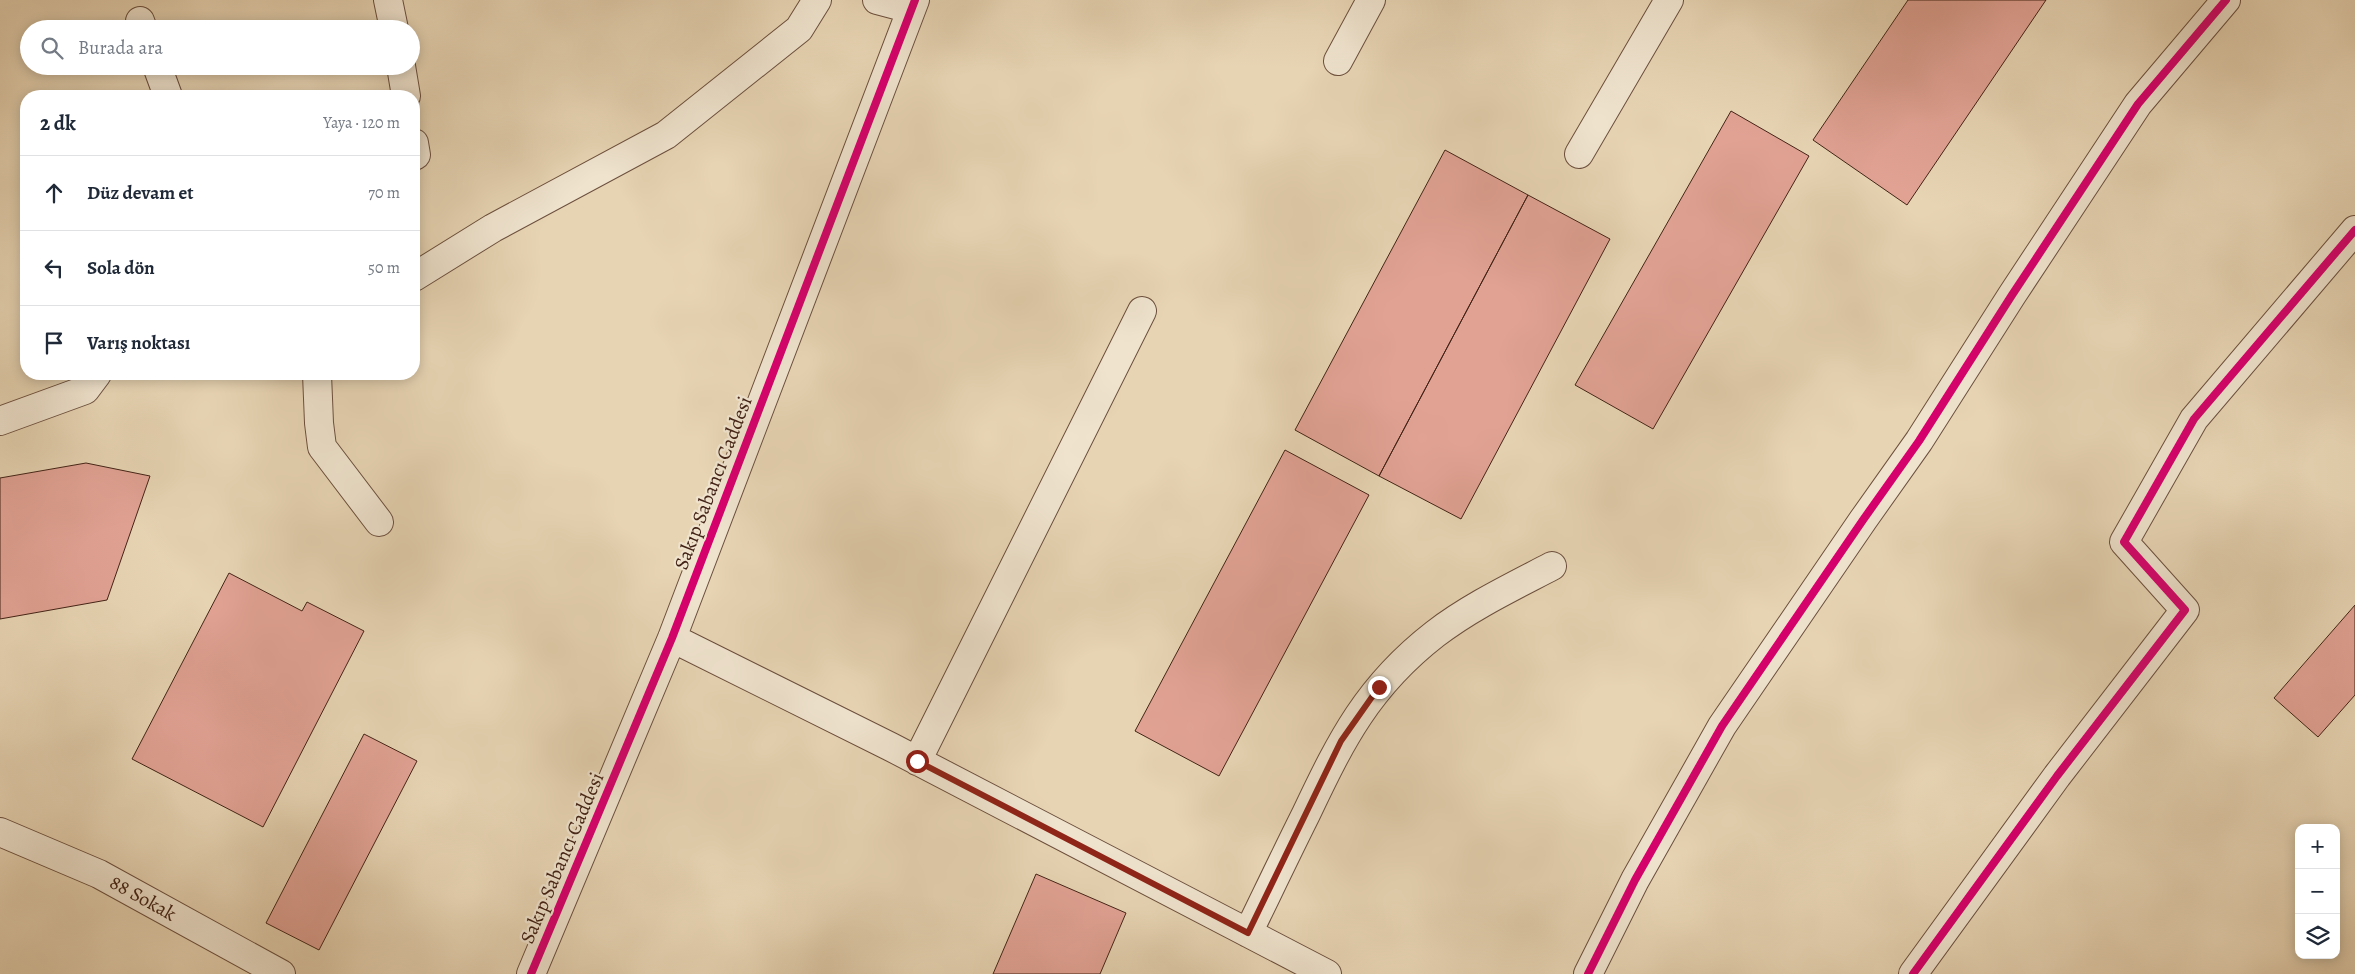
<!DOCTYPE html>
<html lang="tr">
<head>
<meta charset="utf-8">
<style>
	:root { --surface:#fff; --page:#f2f2f3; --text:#1f2937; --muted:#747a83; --line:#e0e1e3 }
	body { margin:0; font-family:Alegreya,serif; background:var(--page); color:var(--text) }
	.controls { position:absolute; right:15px; bottom:15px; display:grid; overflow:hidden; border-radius:10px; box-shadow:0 2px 12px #0003 }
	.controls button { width:45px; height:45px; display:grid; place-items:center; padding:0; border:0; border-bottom:1px solid var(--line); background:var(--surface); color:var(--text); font:25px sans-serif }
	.stop { position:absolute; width:15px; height:15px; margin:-11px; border:4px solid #8f2418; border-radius:50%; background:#fff }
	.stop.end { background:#8f2418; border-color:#fff; box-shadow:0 1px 5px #0008 }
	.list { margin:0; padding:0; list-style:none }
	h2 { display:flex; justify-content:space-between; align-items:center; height:65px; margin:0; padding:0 20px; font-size:21px }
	h2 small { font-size:16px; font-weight:400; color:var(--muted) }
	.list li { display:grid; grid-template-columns:32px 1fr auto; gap:15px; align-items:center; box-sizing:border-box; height:75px; padding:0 20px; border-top:1px solid var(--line) }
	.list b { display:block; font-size:19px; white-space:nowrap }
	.list em { font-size:16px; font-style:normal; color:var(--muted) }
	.icon { flex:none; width:28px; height:28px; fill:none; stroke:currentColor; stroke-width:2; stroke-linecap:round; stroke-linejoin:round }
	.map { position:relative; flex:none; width:2355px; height:974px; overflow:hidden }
	.search { position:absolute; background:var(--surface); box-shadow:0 2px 12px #0003; left:20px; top:20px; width:400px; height:55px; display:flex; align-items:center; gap:12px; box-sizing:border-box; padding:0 18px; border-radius:28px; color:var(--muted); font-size:19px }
	.panel { position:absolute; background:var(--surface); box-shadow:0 2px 12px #0003; left:20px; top:90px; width:400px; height:290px; border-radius:20px }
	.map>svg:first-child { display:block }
</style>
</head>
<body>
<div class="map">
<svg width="2355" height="974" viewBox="0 0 2355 974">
	<rect width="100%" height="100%" fill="#e7d4b3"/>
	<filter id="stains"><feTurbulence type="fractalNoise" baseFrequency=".004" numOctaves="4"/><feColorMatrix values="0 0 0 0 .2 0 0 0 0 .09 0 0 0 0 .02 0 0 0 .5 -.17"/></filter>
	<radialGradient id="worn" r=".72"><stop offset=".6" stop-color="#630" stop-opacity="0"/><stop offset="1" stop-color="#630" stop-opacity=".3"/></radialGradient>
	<path fill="#e1a294" stroke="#432316" d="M1908 0H2046L1907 205 1813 140Z
		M1731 111 1809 156 1653 429 1575 385Z
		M1445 150 1528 195 1379 476 1295 430Z
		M1528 195 1610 239 1461 519 1379 476Z
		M1285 450 1369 495 1219 776 1135 731Z
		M86 463 150 476 107 600 0 619V478Z
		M229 573 302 611 307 602 364 631 263 827 132 759Z
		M2355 605V695L2318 737 2274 698Z
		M364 734 417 761 319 950 266 923Z
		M1036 874 1126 913 1100 974H993Z"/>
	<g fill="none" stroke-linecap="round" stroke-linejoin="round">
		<g stroke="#6c4f3d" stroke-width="30">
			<path id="minor" d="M388 0 394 29
				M877 0 911 9
				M140 21 143 29
				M1338 61 1371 0
				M157 66 168 96
				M401 66 406 96
				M414 143 416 155 414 156
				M1579 154 1669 0
				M414 277 493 228 666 135 799 29 817 0
				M317 374 319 423 322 447 379 522
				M0 421 85 390 97 374
				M672 638 891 747 1327 974
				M917 761 1142 311
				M0 832 99 874 281 974
				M1248 933C1267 894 1286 854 1306 814 1341 740 1368 686 1435 634 1470 607 1512 587 1552 566
				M531 974 672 638 915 0
				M1588 974 1635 880 1722 726 1863 520 1919 441 2012 295 2138 104 2226 0
				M1913 974 2057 776 2185 610 2124 542 2194 419 2355 230"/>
		</g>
		<use href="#minor" stroke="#efe3ce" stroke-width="28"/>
		<g stroke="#efe3ce" stroke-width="11">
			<path id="cycleway" d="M531 974 672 638 915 0
				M1588 974 1635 880 1722 726 1863 520 1919 441 2012 295 2138 104 2226 0
				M1913 974 2057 776 2185 610 2124 542 2194 419 2355 230"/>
		</g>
		<use href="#cycleway" stroke="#d6006c" stroke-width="8"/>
	</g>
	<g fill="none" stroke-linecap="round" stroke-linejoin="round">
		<path stroke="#8f2418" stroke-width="6" d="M917 761 1248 933 1341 741 1379 687"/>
	</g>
	<g text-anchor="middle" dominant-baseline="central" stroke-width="4.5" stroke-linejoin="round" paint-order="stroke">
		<g font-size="20" fill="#432316" stroke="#efe3ce">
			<text transform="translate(713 483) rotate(-69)">Sakıp Sabancı Caddesi</text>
			<text transform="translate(562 858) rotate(-67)">Sakıp Sabancı Caddesi</text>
			<text transform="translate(143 898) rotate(29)">88 Sokak</text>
		</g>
	</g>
	<rect width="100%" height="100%" filter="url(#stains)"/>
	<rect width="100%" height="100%" fill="url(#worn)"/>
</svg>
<div class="controls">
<button>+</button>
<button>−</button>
<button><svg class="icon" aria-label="layers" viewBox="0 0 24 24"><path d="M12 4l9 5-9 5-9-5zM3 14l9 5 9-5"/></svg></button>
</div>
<div class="stop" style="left:917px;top:761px"></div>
<div class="stop end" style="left:1379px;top:687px"></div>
<div class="search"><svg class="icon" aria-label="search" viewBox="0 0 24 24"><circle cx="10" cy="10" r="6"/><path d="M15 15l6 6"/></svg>Burada ara</div>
<section class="panel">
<h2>2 dk<small>Yaya · 120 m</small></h2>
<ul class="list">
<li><svg class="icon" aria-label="ahead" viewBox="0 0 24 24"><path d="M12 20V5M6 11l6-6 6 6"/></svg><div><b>Düz devam et</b></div><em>70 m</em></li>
<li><svg class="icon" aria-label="left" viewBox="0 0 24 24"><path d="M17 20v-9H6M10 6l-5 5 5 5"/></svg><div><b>Sola dön</b></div><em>50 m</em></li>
<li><svg class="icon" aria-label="arrive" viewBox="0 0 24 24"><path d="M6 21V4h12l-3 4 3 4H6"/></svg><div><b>Varış noktası</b></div></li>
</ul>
</section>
</div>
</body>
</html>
